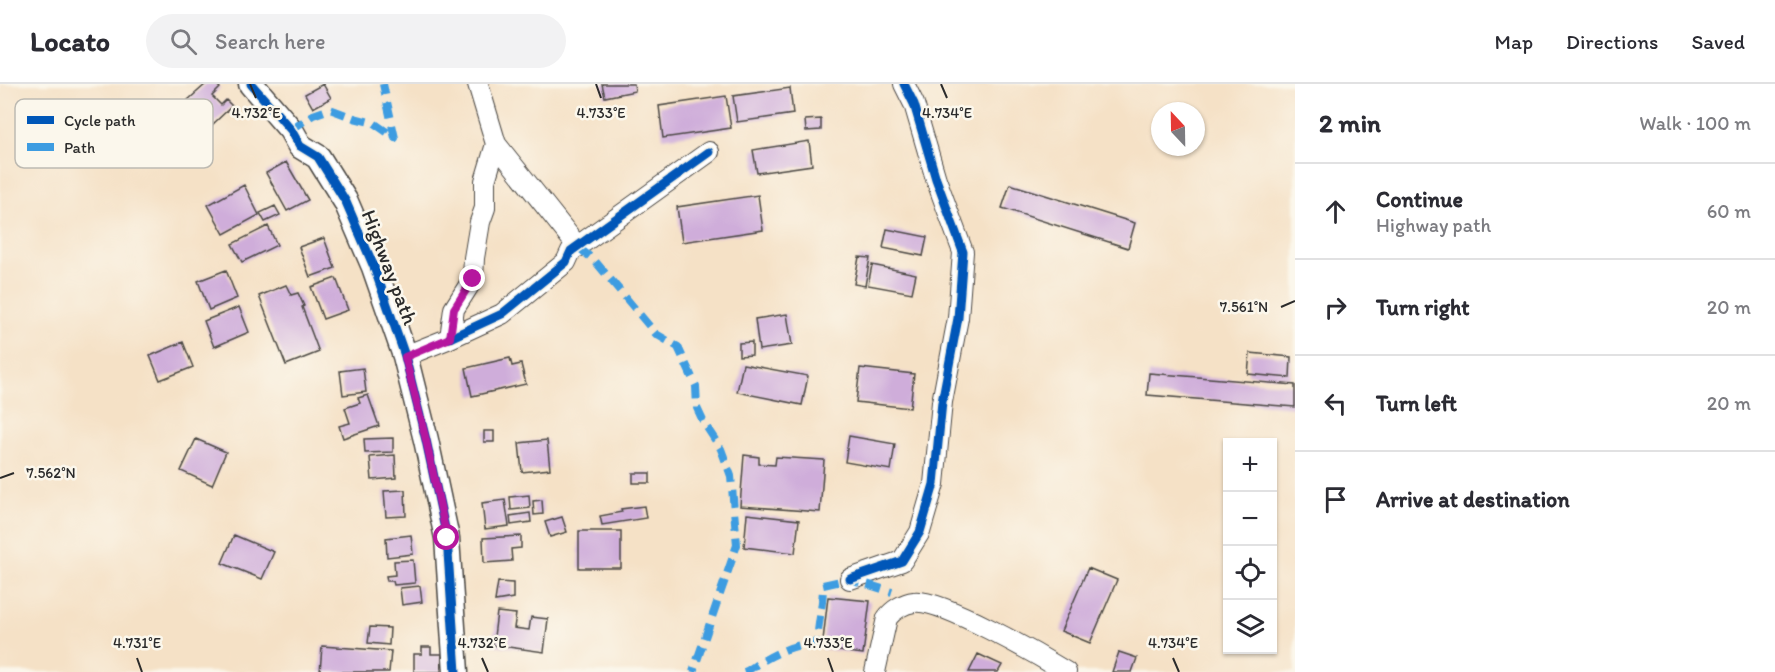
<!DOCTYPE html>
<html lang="en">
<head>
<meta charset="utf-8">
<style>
	:root { --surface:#fff; --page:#f2f2f3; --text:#2b2b33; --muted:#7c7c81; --line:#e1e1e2 }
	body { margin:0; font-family:Itim,sans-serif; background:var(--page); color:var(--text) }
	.controls { position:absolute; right:18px; bottom:18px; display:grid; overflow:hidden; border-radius:0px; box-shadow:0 2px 4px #0004 }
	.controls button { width:54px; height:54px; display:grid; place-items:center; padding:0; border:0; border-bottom:2px solid var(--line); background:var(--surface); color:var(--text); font:30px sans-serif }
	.compass { position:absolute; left:1151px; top:18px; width:54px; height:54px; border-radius:50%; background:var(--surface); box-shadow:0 2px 4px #0004; rotate:338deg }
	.stop { position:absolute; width:18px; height:18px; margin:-14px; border:4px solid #b5179e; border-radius:50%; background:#fff }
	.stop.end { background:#b5179e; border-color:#fff; box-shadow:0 2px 6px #0008 }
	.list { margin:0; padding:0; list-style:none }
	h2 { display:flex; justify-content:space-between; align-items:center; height:78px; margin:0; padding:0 24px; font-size:26px }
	h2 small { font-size:20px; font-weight:400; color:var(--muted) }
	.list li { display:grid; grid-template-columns:39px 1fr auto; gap:18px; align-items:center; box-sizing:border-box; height:96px; padding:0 24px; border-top:2px solid var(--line) }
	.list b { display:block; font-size:22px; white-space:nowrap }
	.list p { margin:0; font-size:20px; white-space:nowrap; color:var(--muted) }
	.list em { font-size:20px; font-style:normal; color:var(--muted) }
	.icon { flex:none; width:33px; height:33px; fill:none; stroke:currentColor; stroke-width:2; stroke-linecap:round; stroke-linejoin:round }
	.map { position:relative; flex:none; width:1295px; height:588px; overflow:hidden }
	header { display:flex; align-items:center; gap:36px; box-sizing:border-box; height:84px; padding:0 30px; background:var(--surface); border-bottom:2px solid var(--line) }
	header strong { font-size:28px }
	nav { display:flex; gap:33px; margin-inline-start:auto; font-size:21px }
	.search { width:420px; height:54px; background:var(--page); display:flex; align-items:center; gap:15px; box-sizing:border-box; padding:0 21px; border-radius:33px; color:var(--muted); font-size:22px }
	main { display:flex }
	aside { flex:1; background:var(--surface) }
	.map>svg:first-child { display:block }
</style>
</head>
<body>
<header>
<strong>Locato</strong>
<div class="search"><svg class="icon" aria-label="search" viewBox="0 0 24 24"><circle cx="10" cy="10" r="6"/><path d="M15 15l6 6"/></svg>Search here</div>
<nav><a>Map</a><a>Directions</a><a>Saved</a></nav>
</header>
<main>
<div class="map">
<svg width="1295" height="588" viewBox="0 0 1295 588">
	<rect width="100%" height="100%" fill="#fbf7ec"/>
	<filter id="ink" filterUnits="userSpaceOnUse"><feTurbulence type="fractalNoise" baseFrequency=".0167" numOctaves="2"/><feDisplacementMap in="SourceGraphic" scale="12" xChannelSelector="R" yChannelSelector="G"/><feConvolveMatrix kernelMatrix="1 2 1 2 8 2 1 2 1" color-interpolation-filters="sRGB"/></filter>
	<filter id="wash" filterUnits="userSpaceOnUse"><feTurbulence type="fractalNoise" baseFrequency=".008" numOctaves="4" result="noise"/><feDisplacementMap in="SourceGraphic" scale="24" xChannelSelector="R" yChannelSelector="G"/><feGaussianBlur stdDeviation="1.35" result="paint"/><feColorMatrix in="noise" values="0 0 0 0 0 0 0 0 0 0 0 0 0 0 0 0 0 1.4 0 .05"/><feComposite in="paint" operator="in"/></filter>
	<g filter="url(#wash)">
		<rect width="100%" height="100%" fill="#f5e1c6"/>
		<g id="blocks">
			<path fill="#cfadda" d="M206 0H216L220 4 212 12 221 21 226 16 232 22 212 41 188 16Z
				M323 0 331 14 313 24 305 10Z
				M602 0H634L635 7 605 13Z
				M790 4 793 30 737 38 733 12Z
				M726 12 731 44 663 54 659 22Z
				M821 35V46L806 47 805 36Z
				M809 57 812 81 757 89 753 66Z
				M286 78 308 116 287 127 266 89Z
				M1010 100 1135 139 1128 164 1002 124Z
				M244 101 259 131 224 150 208 121Z
				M758 111 763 146 682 158 677 123Z
				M275 122 280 131 265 138 260 129Z
				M268 142 277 161 242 178 232 160Z
				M887 145 927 153 923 172 883 164Z
				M324 154 335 184 310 193 299 163Z
				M859 173 870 174 865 202 854 200Z
				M872 181 916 190 912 209 868 201Z
				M226 186 237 214 209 226 198 197Z
				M336 194 348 226 323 235 311 203Z
				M286 201 291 211 298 209 304 222 302 223 319 268 286 281 259 212Z
				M239 223 249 248 214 263 204 237Z
				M787 230 792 261 759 266 755 235Z
				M183 258 193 283 160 296 150 272Z
				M752 258V271L739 272V259Z
				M1250 269 1291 273 1290 294 1248 290Z
				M510 274 512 282 521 280 526 300 472 312 466 284Z
				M743 280 808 292 802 321 737 308Z
				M363 284 366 308 343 311 340 287Z
				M860 284 914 290 910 324 856 318Z
				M1149 289 1295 301V323L1147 311Z
				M368 311 379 342 343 354 339 342 350 339 345 324 360 319 358 314Z
				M484 347H494V358H484Z
				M849 352 895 360 891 386 845 378Z
				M393 354V368L365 369 364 355Z
				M196 355 226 368 212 401 181 387Z
				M547 356 550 385 522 388 519 359Z
				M395 371 396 394 372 396 370 373Z
				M744 371 759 373V380L775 381 776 373 824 376 820 428 740 422Z
				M633 389H650V399H633Z
				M405 406 406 432 386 433 384 407Z
				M529 411 530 424 511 426 510 413Z
				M505 416 509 442 485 445 482 419Z
				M542 416 543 430 534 431 533 417Z
				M644 422 646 434 602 441 600 432 622 428 621 425Z
				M530 429 531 438 511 441 510 432Z
				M747 430 799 436 795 469 744 463Z
				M562 433 567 448 550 453 545 438Z
				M579 447H621V484H579Z
				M234 451 274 468 262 495 222 479Z
				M411 451 413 470 387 473 386 454Z
				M521 452V464L511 465 512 477 484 479 483 454Z
				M413 476 415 499 394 501 393 497H387L386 492 395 491 394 477Z
				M1088 484 1117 496 1090 559 1061 547Z
				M498 498 513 499V514L495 517Z
				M420 502 422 518 402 521 400 504Z
				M828 513 870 517 863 570 822 565Z
				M497 528 516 530 514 544 529 546 531 533 548 535 544 568 493 561Z
				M370 543 390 544 389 561 368 559Z
				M322 562 391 567 389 588H320Z
				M422 563H431V570H442L441 588H414V570H422Z
				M1119 568 1137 574 1132 588H1112Z
				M978 570 1002 581 998 588H969Z"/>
		</g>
	</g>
	<g filter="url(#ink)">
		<use href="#blocks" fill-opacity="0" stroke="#494642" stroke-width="1.5"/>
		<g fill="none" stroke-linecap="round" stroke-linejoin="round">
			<g stroke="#494642" stroke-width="22">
				<path id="minor" d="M496 60 578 163
					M450 254 502 230 555 187 566 178 571 167 709 68
					M405 272 450 254 454 225 473 195 474 174 480 138 485 124V97L496 60 478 0
					M850 495 902 477 920 448 934 400 942 318 958 234 963 168 936 95 914 20 904 0
					M875 588 887 534C893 526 904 519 914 518 940 514 1040 572 1066 588"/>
			</g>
			<g stroke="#494642" stroke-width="27">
				<path id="tertiary" d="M251 0 291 46 300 62 318 73 346 118 374 183 405 272 426 356 447 454 456 588"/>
			</g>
			<use href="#minor" stroke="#fff" stroke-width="20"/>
			<use href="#tertiary" stroke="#fff" stroke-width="24"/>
			<path stroke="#3d9ce1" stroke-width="8" stroke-dasharray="15 8" stroke-linecap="butt" d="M291 46 313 31 330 25 354 34 374 39 395 54 383 0
				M578 163 595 177 656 250 678 263 696 302 697 324 704 339 721 365 731 392 737 461 693 588
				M744 588C751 586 754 581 761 578 777 568 798 559 817 559 818 539 823 521 823 501L850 495 892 508"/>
			<g stroke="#fbf7ec" stroke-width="13">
				<path id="cycleway" d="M251 0 291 46 300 62 318 73 346 118 374 183 405 272 426 356 447 454 456 588
					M450 254 502 230 555 187 566 178 571 167 709 68
					M850 495 902 477 920 448 934 400 942 318 958 234 963 168 936 95 914 20 904 0"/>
			</g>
			<use href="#cycleway" stroke="#0057b8" stroke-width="9"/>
		</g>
	</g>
	<g fill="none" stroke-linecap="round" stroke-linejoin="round" filter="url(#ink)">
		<path stroke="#b5179e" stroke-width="8" d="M447 454 426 356 405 273 450 254 454 225 473 195"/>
	</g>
	<path fill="none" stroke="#2b2b2b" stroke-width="2" d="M250 0 256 14M596 0 601 14M941 0 947 14M1281 223 1295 217M0 394 14 389M137 574 142 588M482 574 488 588M828 574 833 588M1173 574 1179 588"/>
	<g text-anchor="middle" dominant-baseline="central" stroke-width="5" stroke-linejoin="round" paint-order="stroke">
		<g font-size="21" fill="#2b2b2b" stroke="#fbf7ec">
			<text transform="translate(390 183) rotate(69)">Highway path</text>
		</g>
	</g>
	<rect x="15" y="15" width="198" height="69" rx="9" fill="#fbf7ec" stroke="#bdbab2" stroke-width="1.5"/>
	<rect x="27" y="32" width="27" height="8" fill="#0057b8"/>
	<rect x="27" y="59" width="27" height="8" fill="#3d9ce1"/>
	<g font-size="16" fill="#2b2b2b">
		<text x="64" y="42">Cycle path</text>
		<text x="64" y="69">Path</text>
	</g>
	<g font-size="15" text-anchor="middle" fill="#2b2b2b" stroke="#fbf7ec" stroke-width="5" stroke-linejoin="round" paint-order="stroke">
		<text x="256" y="34">4.732°E</text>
		<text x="601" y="34">4.733°E</text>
		<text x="947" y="34">4.734°E</text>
		<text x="1244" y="228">7.561°N</text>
		<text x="51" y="394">7.562°N</text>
		<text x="137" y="564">4.731°E</text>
		<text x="482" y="564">4.732°E</text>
		<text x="828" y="564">4.733°E</text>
		<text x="1173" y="564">4.734°E</text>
	</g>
</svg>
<div class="controls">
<button>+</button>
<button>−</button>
<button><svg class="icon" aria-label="locate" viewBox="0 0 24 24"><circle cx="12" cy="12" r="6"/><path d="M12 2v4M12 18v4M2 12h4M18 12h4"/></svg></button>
<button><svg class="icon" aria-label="layers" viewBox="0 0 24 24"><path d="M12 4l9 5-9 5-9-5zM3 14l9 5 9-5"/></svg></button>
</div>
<svg class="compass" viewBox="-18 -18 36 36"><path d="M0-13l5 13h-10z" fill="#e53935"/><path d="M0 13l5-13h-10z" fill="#7c7c81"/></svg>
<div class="stop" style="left:447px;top:454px"></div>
<div class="stop end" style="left:473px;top:195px"></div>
</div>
<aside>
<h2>2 min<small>Walk · 100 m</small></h2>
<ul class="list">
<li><svg class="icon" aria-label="ahead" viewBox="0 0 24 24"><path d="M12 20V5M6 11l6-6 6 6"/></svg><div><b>Continue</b><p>Highway path</p></div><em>60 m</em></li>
<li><svg class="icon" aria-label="right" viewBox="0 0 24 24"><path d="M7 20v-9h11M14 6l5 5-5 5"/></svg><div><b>Turn right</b></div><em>20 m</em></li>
<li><svg class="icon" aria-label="left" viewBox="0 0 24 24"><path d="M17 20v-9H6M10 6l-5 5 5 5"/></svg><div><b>Turn left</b></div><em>20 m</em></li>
<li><svg class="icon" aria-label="arrive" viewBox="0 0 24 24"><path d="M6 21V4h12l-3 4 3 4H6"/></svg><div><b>Arrive at destination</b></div></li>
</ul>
</aside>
</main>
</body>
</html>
